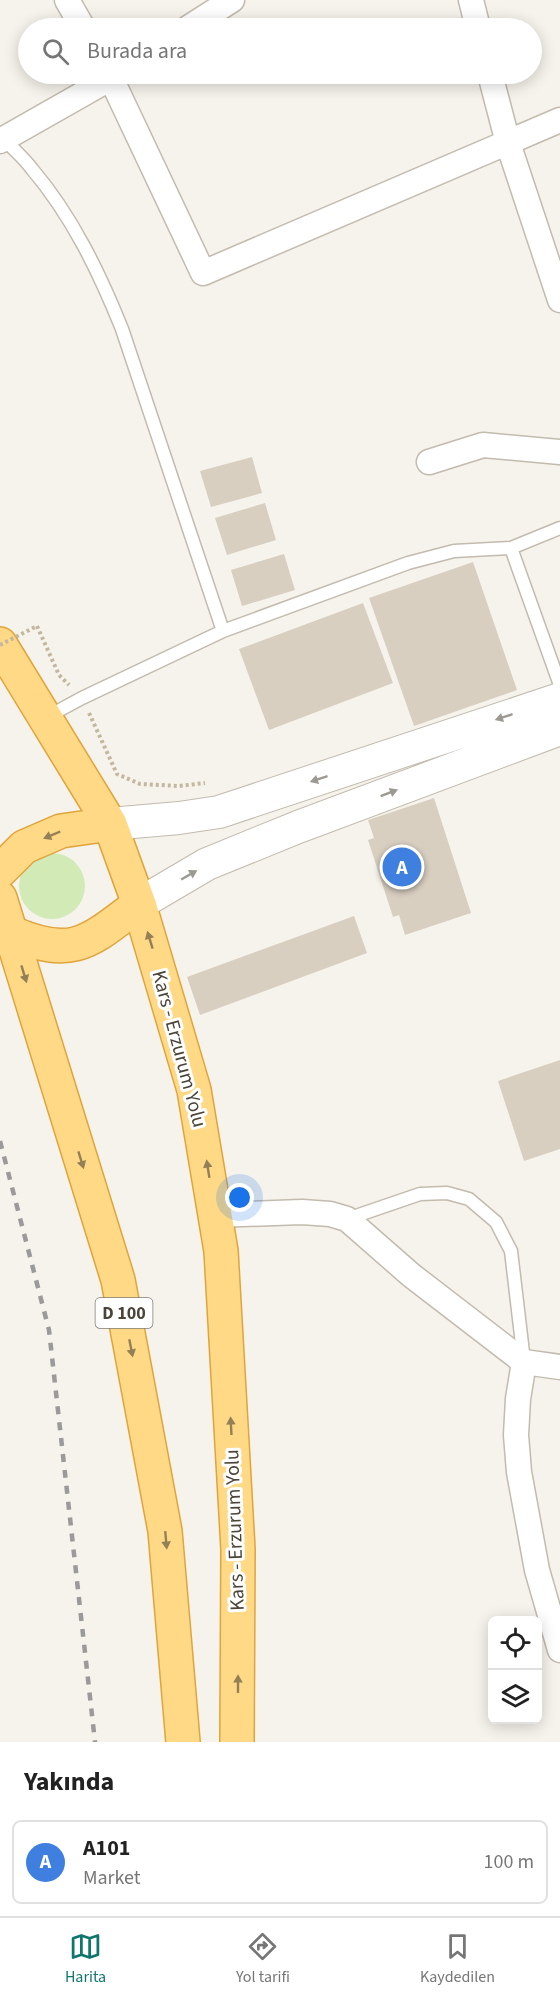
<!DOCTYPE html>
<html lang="tr">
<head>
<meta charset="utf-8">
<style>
	:root { --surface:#fff; --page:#f2f2f2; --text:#222; --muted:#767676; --line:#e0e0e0; --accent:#0f766e }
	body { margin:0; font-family:"Source Sans 3",sans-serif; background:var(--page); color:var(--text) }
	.controls { position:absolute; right:18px; bottom:18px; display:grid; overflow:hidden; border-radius:9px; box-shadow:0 3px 15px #0003 }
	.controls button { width:54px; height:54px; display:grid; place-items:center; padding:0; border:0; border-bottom:2px solid var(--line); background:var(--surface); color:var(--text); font:30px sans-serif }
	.you { position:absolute; left:240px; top:1198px; width:21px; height:21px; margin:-15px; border:4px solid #fff; border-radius:50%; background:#1a73e8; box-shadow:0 0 0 9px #1a73e833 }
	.badge { display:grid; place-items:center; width:39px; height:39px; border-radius:50%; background:var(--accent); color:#fff; font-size:20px; font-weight:700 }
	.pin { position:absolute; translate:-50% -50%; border:3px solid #fff; box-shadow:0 2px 6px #0006 }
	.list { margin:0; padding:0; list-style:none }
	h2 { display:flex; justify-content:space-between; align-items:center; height:78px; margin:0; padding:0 24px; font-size:26px }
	h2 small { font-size:20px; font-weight:400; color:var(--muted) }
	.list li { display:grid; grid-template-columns:39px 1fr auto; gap:18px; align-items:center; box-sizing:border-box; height:84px; margin:0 12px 12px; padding:0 12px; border:2px solid var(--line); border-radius:9px }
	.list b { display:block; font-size:22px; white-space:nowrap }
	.list p { margin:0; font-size:20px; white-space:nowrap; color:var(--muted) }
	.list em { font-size:20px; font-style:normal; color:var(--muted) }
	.icon { flex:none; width:33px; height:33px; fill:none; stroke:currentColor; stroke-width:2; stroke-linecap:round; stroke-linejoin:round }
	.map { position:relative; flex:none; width:560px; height:1742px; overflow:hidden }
	.search { position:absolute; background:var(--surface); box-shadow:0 3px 15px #0003; left:18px; right:18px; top:18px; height:66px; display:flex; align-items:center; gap:15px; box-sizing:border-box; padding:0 21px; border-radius:33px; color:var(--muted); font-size:22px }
	.sheet { height:174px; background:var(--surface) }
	nav { display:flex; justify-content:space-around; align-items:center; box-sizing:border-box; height:84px; border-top:2px solid var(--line); background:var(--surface); font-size:16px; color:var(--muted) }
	nav a { display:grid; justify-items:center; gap:3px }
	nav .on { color:var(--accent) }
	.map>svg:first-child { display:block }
</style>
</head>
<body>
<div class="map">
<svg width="560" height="1742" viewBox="0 0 560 1742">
	<rect width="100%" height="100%" fill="#f6f3ec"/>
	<path fill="#d2eab5" d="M19 886a33 33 0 1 1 66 0a33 33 0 1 1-66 0Z"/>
	<path fill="#d8cfc1" d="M252 457 262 493 211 507 200 471Z
		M265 503 276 540 227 555 215 518Z
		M284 554 295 590 242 606 231 570Z
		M473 562 517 690 414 726 369 598Z
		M363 603 393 683 269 730 239 649Z
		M434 798 471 913 405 935 399 915 393 917 368 840 374 838 368 820Z
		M354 916 367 953 200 1015 187 977Z
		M560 1060V1149L524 1161 498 1081Z"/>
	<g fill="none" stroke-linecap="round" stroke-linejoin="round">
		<g stroke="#c2bbae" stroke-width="15">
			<path id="service" d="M4 139C13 149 24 158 32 169 72 216 99 272 122 329L223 631
				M560 528 511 548 560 685
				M45 718 82 698 223 631 408 563 454 551 511 548
				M347 1219 420 1194 447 1193 469 1199 496 1222 511 1251 524 1361"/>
		</g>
		<g stroke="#c2bbae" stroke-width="27">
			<path id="minor" d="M67 0 83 28
				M471 0 478 28
				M188 28 232 0
				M109 74 203 273 560 120
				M490 74 508 143 560 300
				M0 141 118 74
				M429 462 483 445 560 452
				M215 1215 302 1212 330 1214 347 1219 411 1275 524 1362 560 1367
				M524 1362 518 1399 516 1435 519 1472 537 1570 560 1650"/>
		</g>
		<g stroke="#c2bbae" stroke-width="34">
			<path id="tertiary" d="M110 824 179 818 219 812 560 699
				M139 904 207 864 298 827 560 729"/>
		</g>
		<g stroke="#e0a43c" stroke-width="36">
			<path id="trunk" d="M0 644 110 824 139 904 194 1090 221 1251 238 1549 237 1742
				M0 871 24 847 61 831 110 824
				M0 898 118 1280 165 1531 183 1742
				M12 933C74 960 90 941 139 904"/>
		</g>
		<path stroke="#c4b79f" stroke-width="4" stroke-dasharray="3 3" stroke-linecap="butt" d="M37 626 59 675 69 685
			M89 713 117 774 140 784 179 786 205 783"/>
		<use href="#service" stroke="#fff" stroke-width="12"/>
		<use href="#minor" stroke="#fff" stroke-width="24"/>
		<use href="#tertiary" stroke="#fff" stroke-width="32"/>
		<use href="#trunk" stroke="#ffd985" stroke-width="33"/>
		<path stroke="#9a9a9a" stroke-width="4.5" stroke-dasharray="8 8" stroke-linecap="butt" d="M0 1141 49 1330 95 1742"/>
		<path stroke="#c4b79f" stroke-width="4" stroke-dasharray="3 3" stroke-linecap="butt" d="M0 645 37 626"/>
	</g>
	<defs><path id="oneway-solid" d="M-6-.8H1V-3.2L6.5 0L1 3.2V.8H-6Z" transform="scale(1.5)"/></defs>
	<g fill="#9c9892">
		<use href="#oneway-solid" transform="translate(504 717) rotate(162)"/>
		<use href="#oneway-solid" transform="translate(319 779) rotate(162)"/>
		<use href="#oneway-solid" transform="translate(389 793) rotate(-21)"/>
		<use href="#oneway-solid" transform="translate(189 875) rotate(-30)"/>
	</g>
	<g fill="#938057">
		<use href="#oneway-solid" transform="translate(52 835) rotate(157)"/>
		<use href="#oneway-solid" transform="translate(150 940) rotate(-107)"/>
		<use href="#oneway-solid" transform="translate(24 974) rotate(73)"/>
		<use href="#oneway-solid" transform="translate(81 1160) rotate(73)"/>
		<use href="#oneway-solid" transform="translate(208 1169) rotate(-99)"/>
		<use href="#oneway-solid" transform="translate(131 1348) rotate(79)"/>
		<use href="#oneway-solid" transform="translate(231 1426) rotate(-93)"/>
		<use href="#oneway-solid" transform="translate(166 1540) rotate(85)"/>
		<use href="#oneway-solid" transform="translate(238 1684) rotate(-90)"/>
	</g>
	<g text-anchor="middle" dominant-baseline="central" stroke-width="6" stroke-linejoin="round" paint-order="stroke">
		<rect fill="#fff" stroke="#817c74" stroke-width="1.5" x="95.5" y="1298" width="57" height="30" rx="4.5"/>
		<g font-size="18" font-weight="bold" fill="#4b4439">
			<text x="124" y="1313">D 100</text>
		</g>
		<g font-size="20" fill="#4b4439" stroke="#fff">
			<text transform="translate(179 1049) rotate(75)">Kars - Erzurum Yolu</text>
			<text transform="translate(235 1530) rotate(-92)">Kars - Erzurum Yolu</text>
		</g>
	</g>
</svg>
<div class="controls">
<button><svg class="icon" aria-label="locate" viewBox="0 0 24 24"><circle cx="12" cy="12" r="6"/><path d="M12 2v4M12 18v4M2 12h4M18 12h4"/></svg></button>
<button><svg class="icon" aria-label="layers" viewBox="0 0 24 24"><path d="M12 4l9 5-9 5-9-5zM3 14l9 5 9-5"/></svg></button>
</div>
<div class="you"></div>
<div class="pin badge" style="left:402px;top:867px;background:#3f7fe0">A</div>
<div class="search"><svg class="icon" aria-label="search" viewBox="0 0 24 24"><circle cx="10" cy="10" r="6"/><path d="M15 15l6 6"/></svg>Burada ara</div>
</div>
<section class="sheet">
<h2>Yakında<small></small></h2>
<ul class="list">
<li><span class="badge" style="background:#3f7fe0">A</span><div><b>A101</b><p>Market</p></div><em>100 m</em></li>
</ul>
</section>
<nav>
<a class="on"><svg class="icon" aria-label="map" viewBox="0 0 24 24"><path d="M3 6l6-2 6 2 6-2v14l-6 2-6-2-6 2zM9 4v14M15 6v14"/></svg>Harita</a>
<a><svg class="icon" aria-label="directions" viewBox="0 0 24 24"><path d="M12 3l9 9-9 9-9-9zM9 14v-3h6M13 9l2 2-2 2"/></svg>Yol tarifi</a>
<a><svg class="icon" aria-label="saved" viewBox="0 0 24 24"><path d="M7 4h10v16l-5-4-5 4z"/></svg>Kaydedilen</a>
</nav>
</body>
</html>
